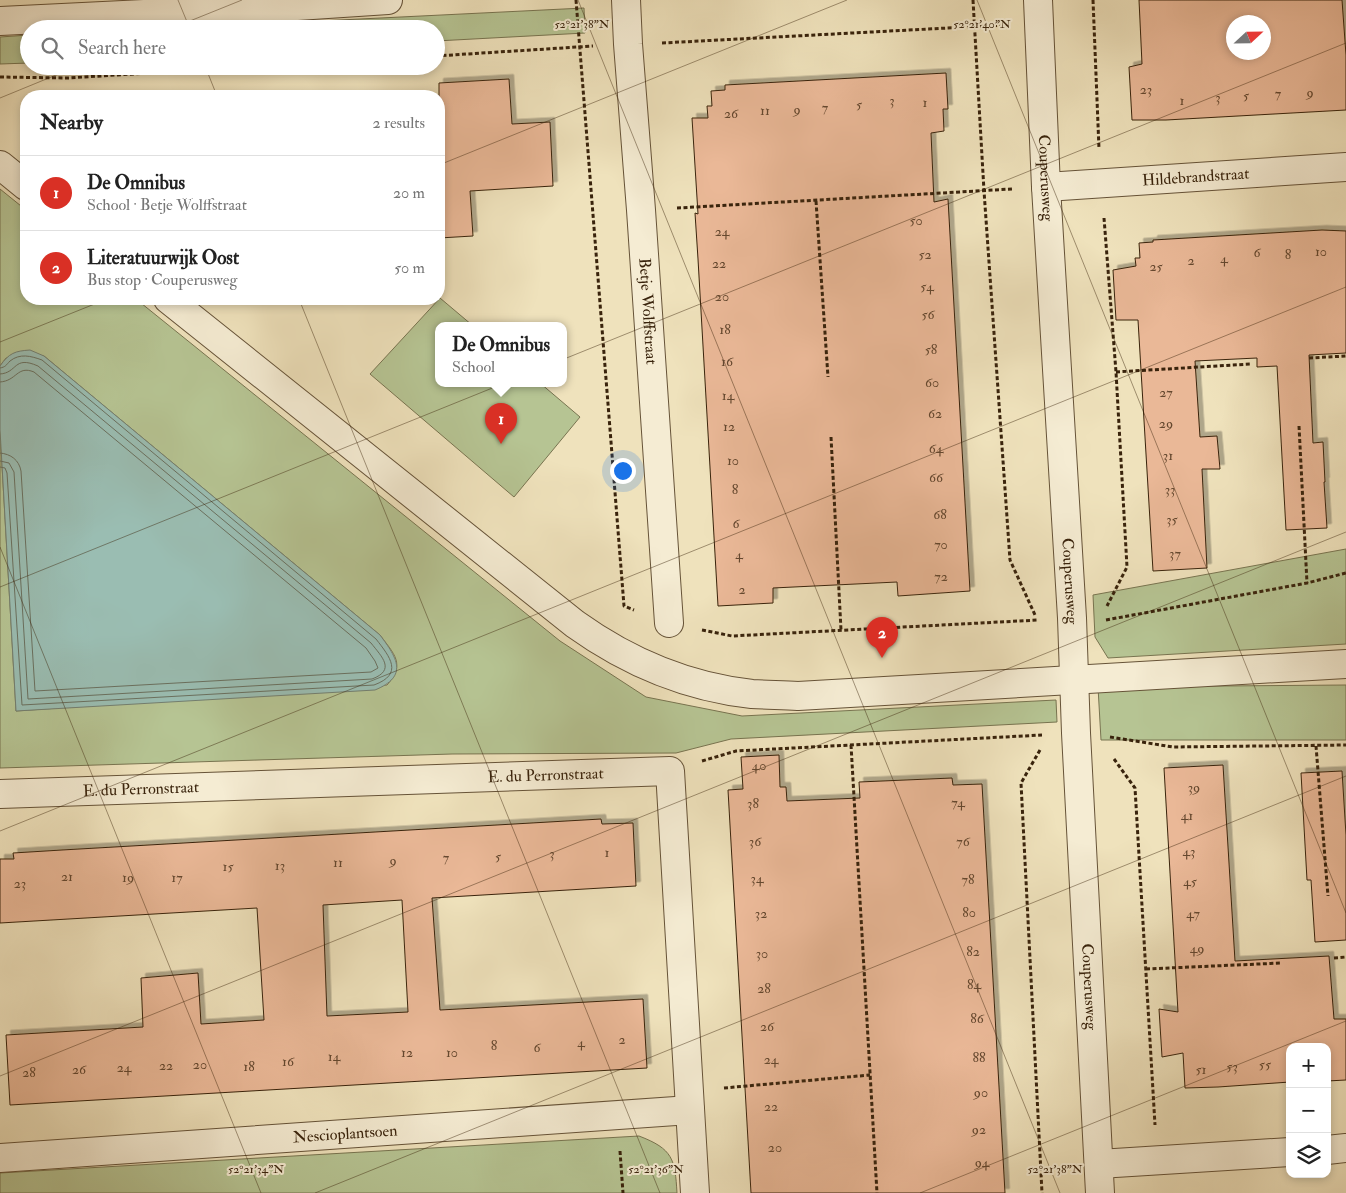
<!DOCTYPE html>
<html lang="en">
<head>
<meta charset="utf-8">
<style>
	:root { --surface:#fff; --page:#f2f2f2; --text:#222; --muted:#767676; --line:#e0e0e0; --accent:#d93025 }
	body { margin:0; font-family:"IM FELL Double Pica",serif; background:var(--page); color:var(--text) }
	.controls { position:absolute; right:15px; bottom:15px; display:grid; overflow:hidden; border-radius:10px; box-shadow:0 2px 8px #0003 }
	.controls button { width:45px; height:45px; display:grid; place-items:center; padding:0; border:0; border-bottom:1px solid var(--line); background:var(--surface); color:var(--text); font:25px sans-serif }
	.compass { position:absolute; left:1226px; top:15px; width:45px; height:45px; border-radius:50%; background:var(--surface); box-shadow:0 2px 8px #0003; rotate:68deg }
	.you { position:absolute; left:622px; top:470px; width:18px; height:18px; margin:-12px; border:4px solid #fff; border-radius:50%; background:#1a73e8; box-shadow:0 0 0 8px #1a73e833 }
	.badge { display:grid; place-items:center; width:32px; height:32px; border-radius:50%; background:var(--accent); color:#fff; font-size:16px; font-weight:700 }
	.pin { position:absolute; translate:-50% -41px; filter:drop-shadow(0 1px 2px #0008) }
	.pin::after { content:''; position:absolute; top:26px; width:18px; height:15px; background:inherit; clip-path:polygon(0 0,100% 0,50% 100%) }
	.popup { position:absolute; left:435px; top:322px; width:132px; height:65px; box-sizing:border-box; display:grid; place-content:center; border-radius:10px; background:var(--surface); filter:drop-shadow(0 1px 4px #0005); font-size:16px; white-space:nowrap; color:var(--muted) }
	.popup b { font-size:19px; color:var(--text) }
	.popup::after { content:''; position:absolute; left:50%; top:100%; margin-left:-10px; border:10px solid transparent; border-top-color:var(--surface) }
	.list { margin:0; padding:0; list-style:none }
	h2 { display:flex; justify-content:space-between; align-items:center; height:65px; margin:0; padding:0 20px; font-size:21px }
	h2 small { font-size:16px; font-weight:400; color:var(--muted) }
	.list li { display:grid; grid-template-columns:32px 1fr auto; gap:15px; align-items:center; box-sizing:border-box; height:75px; padding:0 20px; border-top:1px solid var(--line) }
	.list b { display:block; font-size:19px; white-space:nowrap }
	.list p { margin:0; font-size:16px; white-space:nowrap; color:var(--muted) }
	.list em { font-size:16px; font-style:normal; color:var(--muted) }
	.icon { flex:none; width:28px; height:28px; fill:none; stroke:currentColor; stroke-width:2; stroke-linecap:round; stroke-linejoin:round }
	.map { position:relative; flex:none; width:1346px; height:1193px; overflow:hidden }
	.search { position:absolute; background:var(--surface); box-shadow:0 2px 8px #0003; left:20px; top:20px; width:425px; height:55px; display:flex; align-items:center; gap:12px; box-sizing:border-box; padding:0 18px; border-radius:28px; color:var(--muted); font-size:19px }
	.panel { position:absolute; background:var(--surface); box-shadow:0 2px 8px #0003; left:20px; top:90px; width:425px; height:215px; border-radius:20px }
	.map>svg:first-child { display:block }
</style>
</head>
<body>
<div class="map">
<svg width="1346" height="1193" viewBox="0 0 1346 1193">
	<defs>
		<filter id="shadow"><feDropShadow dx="4.5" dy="-4.5" stdDeviation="0" flood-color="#0004"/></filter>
	</defs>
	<rect width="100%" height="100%" fill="#efe2bc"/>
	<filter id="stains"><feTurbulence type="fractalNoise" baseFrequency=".004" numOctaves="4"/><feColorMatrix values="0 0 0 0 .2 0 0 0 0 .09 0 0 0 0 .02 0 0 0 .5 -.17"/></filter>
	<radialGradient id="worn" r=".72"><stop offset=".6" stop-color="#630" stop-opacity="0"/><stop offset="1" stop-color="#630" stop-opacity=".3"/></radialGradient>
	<path fill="#b6c493" stroke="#787450" d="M584 8 585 33 436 41V29H157Z
		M29 35V63L0 64V37Z
		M0 189 26 210V299H136L560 641 646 697 742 716 1056 700 1057 722 731 739 676 753 452 754 0 768V430L16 711 387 685C406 664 394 654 380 635L44 356 6 358 0 366Z
		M440 298 472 325H438V383H540L580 417 514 497 370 374Z
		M1346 549V644L1108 658 1095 637 1093 595Z
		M1346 685V740H1101L1098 687Z
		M639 1136C673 1149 675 1159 677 1193H0V1173Z"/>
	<path fill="#9abdb2" stroke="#737f70" d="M30 350 44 356 380 635C397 658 409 676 375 690L16 711 0 430V366C9 353 15 351 30 350Z"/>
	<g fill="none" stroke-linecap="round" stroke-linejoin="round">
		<path stroke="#6a705f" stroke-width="1" d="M0 368C6 367 6 365 10 361 20 353 31 356 42 360L376 639C390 657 404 674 374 685L22 705 7 473 5 468 0 467
			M0 374C18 373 13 355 38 366L371 643C382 657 396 670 372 679L28 699 14 472 9 463 0 461
			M0 382C17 381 17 365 34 372L366 648 375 661 378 668 371 672 35 691 21 471C19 460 11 454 0 453"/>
	</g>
	<path fill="#eab897" stroke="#39230c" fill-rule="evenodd" filter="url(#shadow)" d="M1139 0H1342L1346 55V110L1166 120H1132L1129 67 1142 64ZM1234 22H1264V52H1234Z
		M946 73 948 109H943L944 131 931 133 934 202 948 199 970 591 898 596 897 582 773 588V603L718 606 698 259 695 213 698 214 692 118H708L707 106H712L711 91 725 90V85Z
		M509 79 512 124 550 122 553 186 470 191 473 236 439 238V83Z
		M1322 230 1346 231V353L1309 355 1313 443 1323 442 1325 482H1324L1327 528 1286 530 1277 366 1257 367V358L1195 361 1200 437 1217 436 1220 469H1202L1207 568 1153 571 1138 320H1116L1113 270 1136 266 1135 258H1140L1139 243 1153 242V240Z
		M779 755 780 787H786L787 801 860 798 859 782 952 778 953 785 982 784 1005 1193H751L728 790 743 789 741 757Z
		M1223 765 1235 961 1329 956 1334 1019H1346V1080L1327 1081V1047H1290V1082L1218 1087 1185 1088 1183 1053 1162 1057 1159 1009 1178 1012 1164 768Z
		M1342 771 1346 835V940L1315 942 1311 880H1307L1301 773Z
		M601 819 602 824 633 823 636 886 432 898 440 1010 643 999 647 1068 10 1105 6 1035 143 1027 141 978 198 973 201 1024 264 1020 257 908 0 923V859H14L13 853 62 850ZM402 900 408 1012 327 1016 323 905Z"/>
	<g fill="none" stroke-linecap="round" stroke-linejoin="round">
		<g stroke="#665338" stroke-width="30">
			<g id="minor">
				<path id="s1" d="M626 0 628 44 641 210 669 623"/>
				<path id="s2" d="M1038 0 1046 187 1072 618 1076 733 1100 1193"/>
				<path d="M0 21 267 8 388 0"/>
				<path d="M0 165 26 186"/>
				<path id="s3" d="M1046 187 1346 167"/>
				<path d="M168 299 575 624C628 662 688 687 752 694 767 695 783 695 798 696L1346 664"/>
				<path id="s4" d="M0 794 670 771 695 1193"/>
				<path d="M1327 1150 1346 1148"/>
				<path id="s5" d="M0 1158 690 1110"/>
				<path d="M1099 1164 1290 1152"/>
			</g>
		</g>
		<path stroke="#39230c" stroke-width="3" stroke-dasharray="4 2.5" stroke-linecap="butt" d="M576 0 624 606 634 610
			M973 0 984 191 1010 560 1035 615
			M1093 0 1099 149
			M662 43 1005 25
			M436 56 593 46
			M0 77 68 78 260 66
			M816 201 828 377
			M677 208 1012 189
			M1104 218 1116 372 1127 567 1107 606
			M1309 358 1346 356
			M1116 372 1250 364
			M1299 426 1307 583
			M831 437 841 630
			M1106 620 1307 583 1346 573
			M702 630 732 636 1038 620
			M1110 737 1173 747 1346 745
			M851 745 877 1193
			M1316 746 1328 896
			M1040 750 1021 783 1042 1193
			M1114 759 1135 788 1155 1125
			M702 761 736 751 1042 735
			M1334 958 1346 957
			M1146 969 1281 963
			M724 1088 870 1075
			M620 1151 623 1193"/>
		<use href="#minor" stroke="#f5ecd3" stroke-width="28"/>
	</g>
	<path fill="none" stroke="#39230c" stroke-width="1" stroke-opacity="0.45" d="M178 0 190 29M578 0 1060 1193M977 0 1346 913M170 29 242 0M205 66 217 96M0 98 78 66M439 165 847 0M299 299 660 1193M0 342 107 299M0 547 261 1193M0 587 1346 43M0 831 1346 287M0 1076 1346 532M315 1193 1346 776M920 1193 1346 1021"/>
	<g text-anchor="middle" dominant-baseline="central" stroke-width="4" stroke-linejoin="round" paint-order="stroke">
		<g font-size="14" fill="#65482f">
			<text x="1146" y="89">23</text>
			<text x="1310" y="92">9</text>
			<text x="1278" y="93">7</text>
			<text x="1246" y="95">5</text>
			<text x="1218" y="97">3</text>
			<text x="892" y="100">3</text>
			<text x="1182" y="100">1</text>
			<text x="925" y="102">1</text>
			<text x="859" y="104">5</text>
			<text x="825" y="107">7</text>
			<text x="797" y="109">9</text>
			<text x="765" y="110">11</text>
			<text x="731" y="113">26</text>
			<text x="916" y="220">50</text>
			<text x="722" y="231">24</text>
			<text x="1321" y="251">10</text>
			<text x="1257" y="252">6</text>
			<text x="925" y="254">52</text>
			<text x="1288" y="254">8</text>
			<text x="1224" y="258">4</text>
			<text x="1191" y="260">2</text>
			<text x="719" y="263">22</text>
			<text x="1156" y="266">25</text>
			<text x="927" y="286">54</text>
			<text x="722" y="296">20</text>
			<text x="928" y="314">56</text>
			<text x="725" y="329">18</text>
			<text x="931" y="349">58</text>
			<text x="727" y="361">16</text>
			<text x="932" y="382">60</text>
			<text x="1166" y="392">27</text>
			<text x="728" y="395">14</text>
			<text x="935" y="413">62</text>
			<text x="1166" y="423">29</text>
			<text x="729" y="426">12</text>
			<text x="936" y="448">64</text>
			<text x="1168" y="455">31</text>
			<text x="733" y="460">10</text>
			<text x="936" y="477">66</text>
			<text x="735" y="489">8</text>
			<text x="1170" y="489">33</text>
			<text x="940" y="514">68</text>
			<text x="1172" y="519">35</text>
			<text x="736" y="523">6</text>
			<text x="941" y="544">70</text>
			<text x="1175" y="553">37</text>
			<text x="739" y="554">4</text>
			<text x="941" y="576">72</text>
			<text x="742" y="589">2</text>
			<text x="759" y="765">40</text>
			<text x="1194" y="787">39</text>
			<text x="958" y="802">74</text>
			<text x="753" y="803">38</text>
			<text x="1187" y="815">41</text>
			<text x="755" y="841">36</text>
			<text x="963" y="841">76</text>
			<text x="1189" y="851">43</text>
			<text x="607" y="852">1</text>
			<text x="552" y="853">3</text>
			<text x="498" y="856">5</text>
			<text x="446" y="857">7</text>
			<text x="393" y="860">9</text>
			<text x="338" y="862">11</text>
			<text x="280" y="865">13</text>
			<text x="228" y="866">15</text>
			<text x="67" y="876">21</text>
			<text x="128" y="877">19</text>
			<text x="177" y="877">17</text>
			<text x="757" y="878">34</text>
			<text x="968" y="879">78</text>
			<text x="1190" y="881">45</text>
			<text x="20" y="883">23</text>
			<text x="969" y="912">80</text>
			<text x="761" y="913">32</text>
			<text x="1193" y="913">47</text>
			<text x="1197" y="948">49</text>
			<text x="973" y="951">82</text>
			<text x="762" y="953">30</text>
			<text x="974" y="984">84</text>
			<text x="764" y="988">28</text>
			<text x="977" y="1018">86</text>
			<text x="767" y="1026">26</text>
			<text x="622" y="1039">2</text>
			<text x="581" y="1042">4</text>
			<text x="494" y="1045">8</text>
			<text x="537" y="1047">6</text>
			<text x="407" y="1052">12</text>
			<text x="452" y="1052">10</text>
			<text x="334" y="1056">14</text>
			<text x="979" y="1057">88</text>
			<text x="771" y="1059">24</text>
			<text x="288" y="1061">16</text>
			<text x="200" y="1064">20</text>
			<text x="1265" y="1064">55</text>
			<text x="166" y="1065">22</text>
			<text x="249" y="1066">18</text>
			<text x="1232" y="1066">53</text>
			<text x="124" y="1067">24</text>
			<text x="79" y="1069">26</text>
			<text x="1201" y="1069">51</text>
			<text x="29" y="1072">28</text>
			<text x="981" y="1092">90</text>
			<text x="771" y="1106">22</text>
			<text x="979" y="1129">92</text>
			<text x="775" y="1147">20</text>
			<text x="982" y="1162">94</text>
		</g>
		<g font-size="16" fill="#39230c" stroke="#f5ecd3">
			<text stroke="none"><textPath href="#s3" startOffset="150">Hildebrandstraat</textPath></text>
			<text stroke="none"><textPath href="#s2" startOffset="178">Couperusweg</textPath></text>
			<text stroke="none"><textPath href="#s1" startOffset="312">Betje Wolffstraat</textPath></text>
			<text stroke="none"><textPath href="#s2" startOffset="582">Couperusweg</textPath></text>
			<text stroke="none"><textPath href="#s4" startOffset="546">E. du Perronstraat</textPath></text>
			<text stroke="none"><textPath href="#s4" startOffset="141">E. du Perronstraat</textPath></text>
			<text stroke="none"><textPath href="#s2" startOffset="988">Couperusweg</textPath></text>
			<text stroke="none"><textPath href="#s5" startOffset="346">Nescioplantsoen</textPath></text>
		</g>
	</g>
	<g font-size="12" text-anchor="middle" fill="#39230c" stroke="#f5ecd3" stroke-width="4" stroke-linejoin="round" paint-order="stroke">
		<text x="582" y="28">52°21'38"N</text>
		<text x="982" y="28">52°21'40"N</text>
		<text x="256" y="1173">52°21'34"N</text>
		<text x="656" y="1173">52°21'36"N</text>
		<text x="1055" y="1173">52°21'38"N</text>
	</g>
	<rect width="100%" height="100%" filter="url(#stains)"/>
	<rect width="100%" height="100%" fill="url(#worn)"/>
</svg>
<div class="controls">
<button>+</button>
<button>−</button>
<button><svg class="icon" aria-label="layers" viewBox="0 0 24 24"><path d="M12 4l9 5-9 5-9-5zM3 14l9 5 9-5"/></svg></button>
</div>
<svg class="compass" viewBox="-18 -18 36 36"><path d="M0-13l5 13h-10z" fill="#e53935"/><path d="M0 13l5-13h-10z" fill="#767676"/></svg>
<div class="you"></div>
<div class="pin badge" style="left:501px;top:444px">1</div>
<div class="popup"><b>De Omnibus</b>School</div>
<div class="pin badge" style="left:882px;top:658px">2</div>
<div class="search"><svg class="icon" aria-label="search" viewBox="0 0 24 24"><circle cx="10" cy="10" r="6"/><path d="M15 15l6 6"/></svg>Search here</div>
<section class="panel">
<h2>Nearby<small>2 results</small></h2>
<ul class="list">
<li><span class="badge">1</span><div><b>De Omnibus</b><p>School · Betje Wolffstraat</p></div><em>20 m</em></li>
<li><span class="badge">2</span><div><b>Literatuurwijk Oost</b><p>Bus stop · Couperusweg</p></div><em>50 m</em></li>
</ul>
</section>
</div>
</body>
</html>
